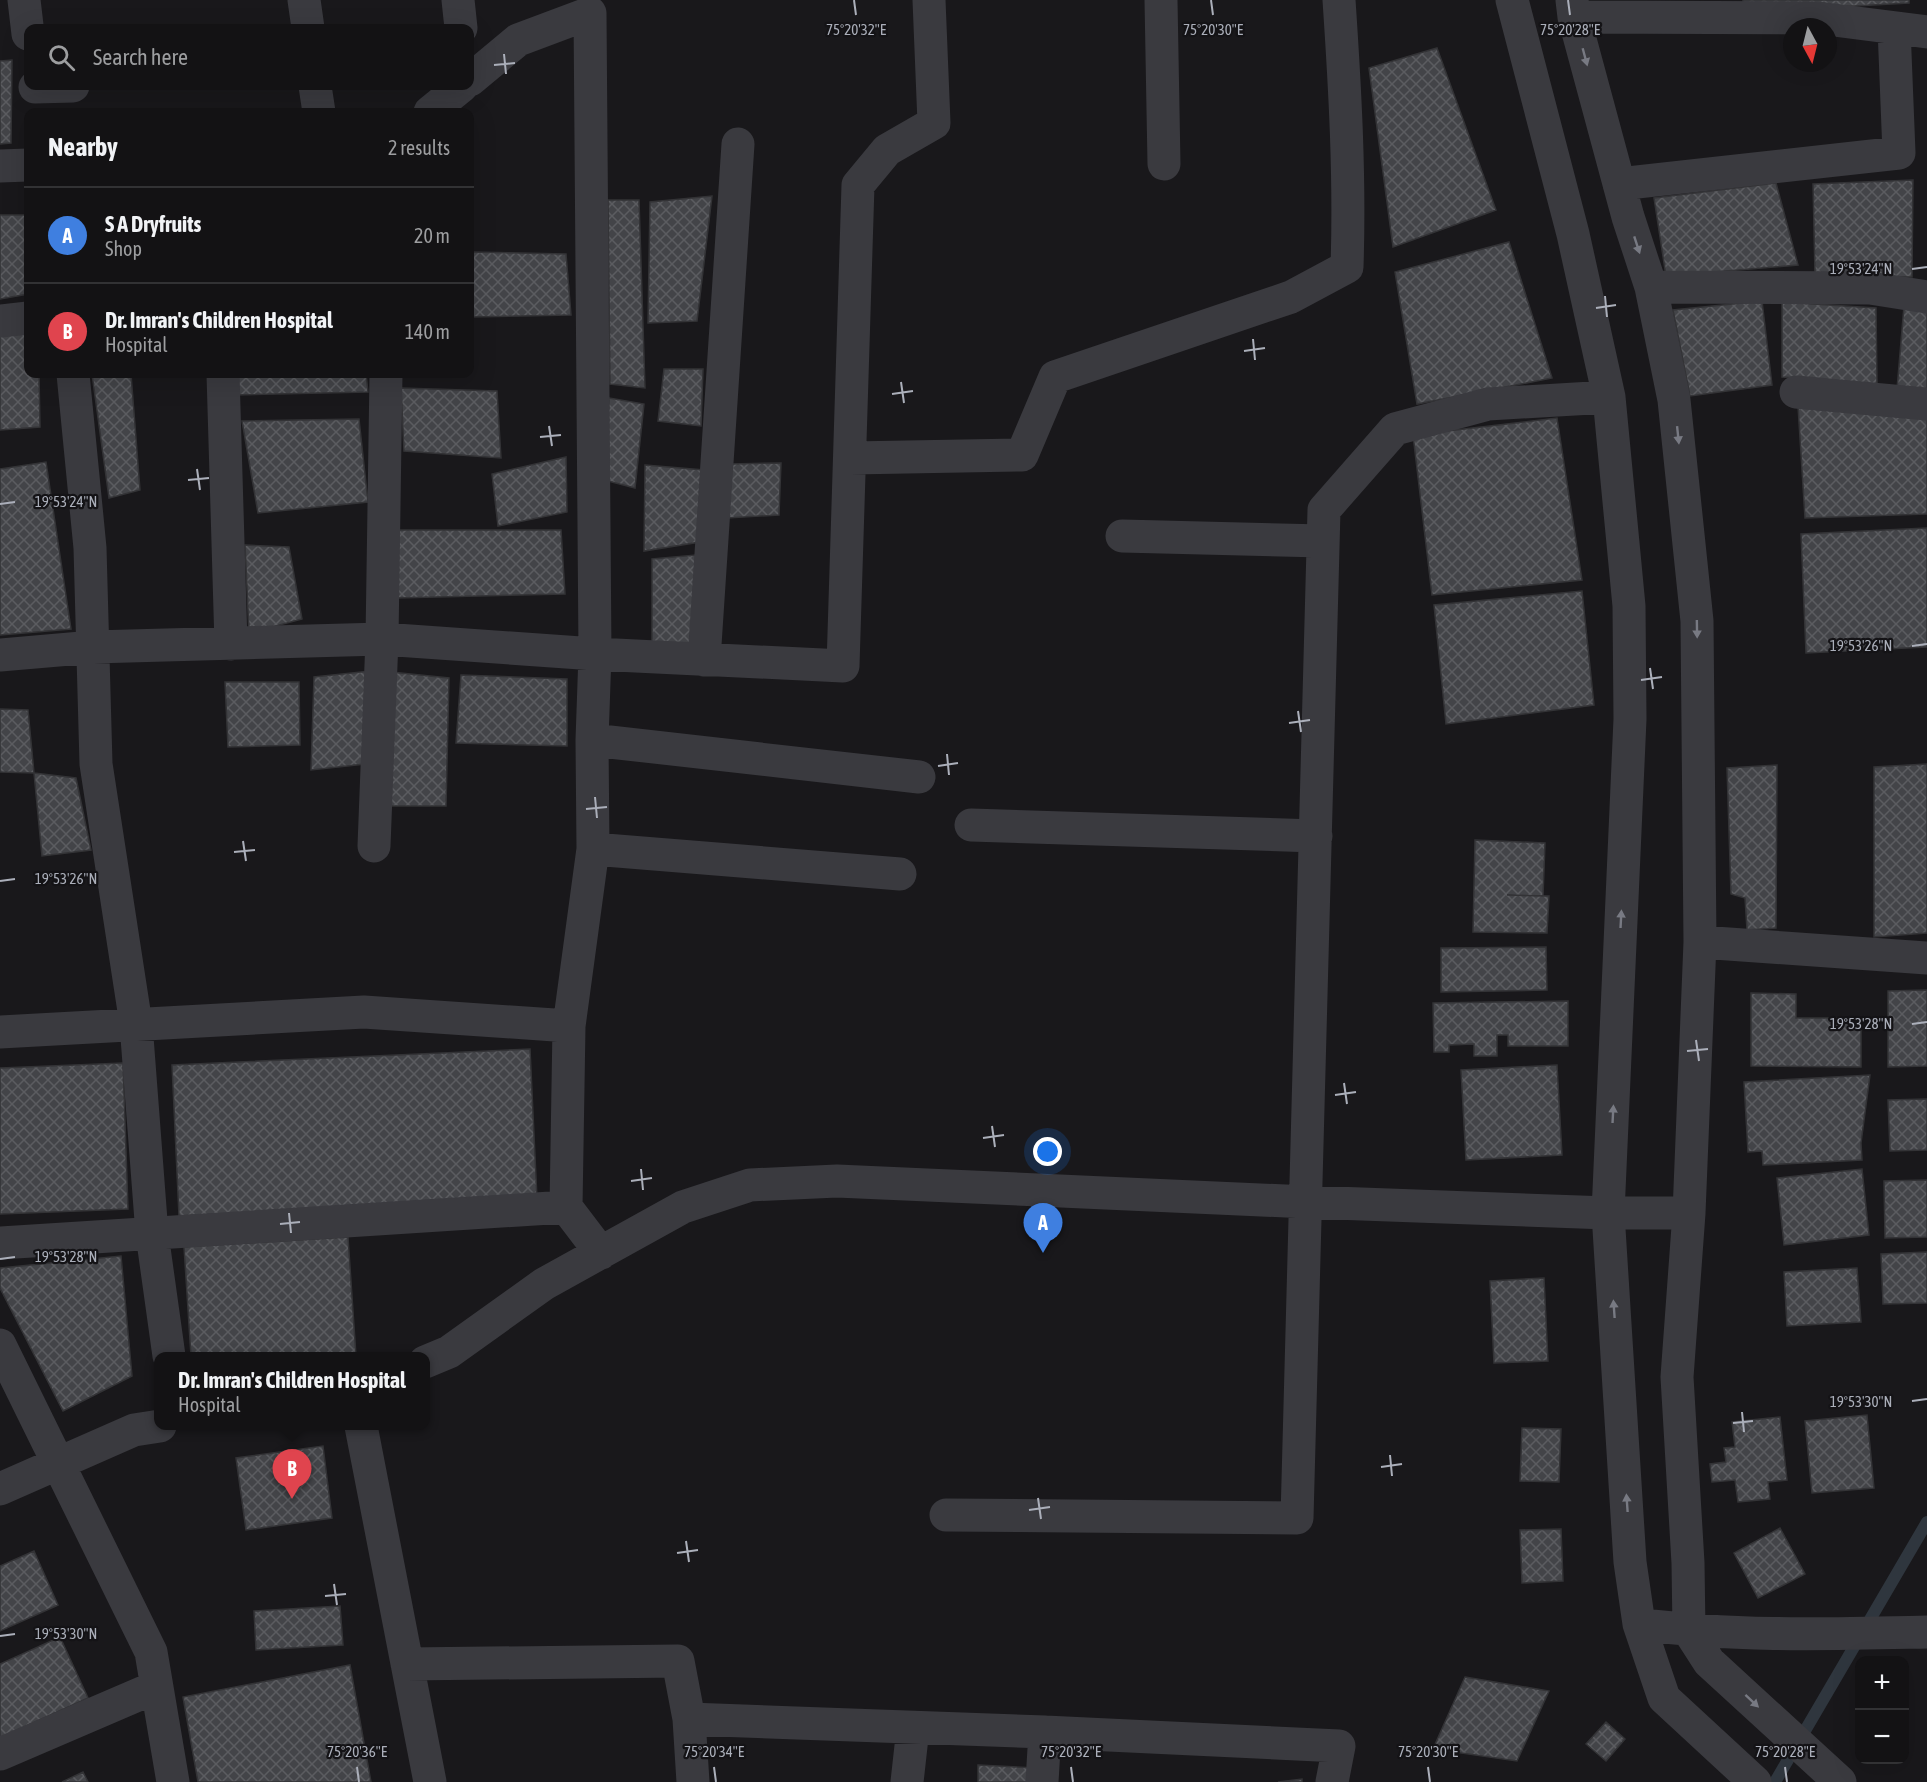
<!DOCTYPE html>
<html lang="en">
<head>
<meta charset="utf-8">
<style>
	:root { --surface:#131214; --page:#1c1b1d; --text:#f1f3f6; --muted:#9d9ea0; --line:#323234; --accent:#b45309 }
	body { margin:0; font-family:"Asap Condensed",sans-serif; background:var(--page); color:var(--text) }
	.controls { position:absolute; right:18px; bottom:18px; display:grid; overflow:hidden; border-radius:12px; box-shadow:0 6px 24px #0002 }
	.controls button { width:54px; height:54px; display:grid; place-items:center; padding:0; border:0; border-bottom:2px solid var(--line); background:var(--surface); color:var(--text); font:30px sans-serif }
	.compass { position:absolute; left:1783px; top:18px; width:54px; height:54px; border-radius:50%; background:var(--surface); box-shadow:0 6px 24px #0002; rotate:173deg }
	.you { position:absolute; left:1048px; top:1152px; width:21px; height:21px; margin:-15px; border:4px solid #fff; border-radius:50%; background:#1a73e8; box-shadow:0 0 0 9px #1a73e833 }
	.badge { display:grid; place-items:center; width:39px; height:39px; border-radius:50%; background:var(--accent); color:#fff; font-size:20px; font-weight:700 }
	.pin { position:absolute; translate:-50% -50px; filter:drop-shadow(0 2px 3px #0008) }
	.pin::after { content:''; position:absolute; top:32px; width:21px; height:18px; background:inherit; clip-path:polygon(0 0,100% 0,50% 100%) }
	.popup { position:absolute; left:154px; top:1352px; width:276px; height:78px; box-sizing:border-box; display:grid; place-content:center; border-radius:12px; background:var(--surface); filter:drop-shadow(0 2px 4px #0005); font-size:20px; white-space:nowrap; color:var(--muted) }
	.popup b { font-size:22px; color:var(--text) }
	.popup::after { content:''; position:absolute; left:50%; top:100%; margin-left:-12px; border:12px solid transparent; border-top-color:var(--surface) }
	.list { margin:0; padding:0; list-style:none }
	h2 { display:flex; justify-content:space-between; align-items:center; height:78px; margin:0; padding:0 24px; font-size:26px }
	h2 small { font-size:20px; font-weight:400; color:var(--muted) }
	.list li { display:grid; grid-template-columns:39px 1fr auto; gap:18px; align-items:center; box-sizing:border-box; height:96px; padding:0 24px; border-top:2px solid var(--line) }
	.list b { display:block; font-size:22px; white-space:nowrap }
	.list p { margin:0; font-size:20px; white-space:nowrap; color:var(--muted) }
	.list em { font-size:20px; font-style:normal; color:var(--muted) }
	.icon { flex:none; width:33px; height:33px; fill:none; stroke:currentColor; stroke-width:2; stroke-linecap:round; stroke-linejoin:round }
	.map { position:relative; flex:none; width:1927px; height:1782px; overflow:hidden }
	.search { position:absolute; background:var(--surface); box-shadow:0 6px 24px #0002; left:24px; top:24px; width:450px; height:66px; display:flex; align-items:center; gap:15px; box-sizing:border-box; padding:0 21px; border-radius:12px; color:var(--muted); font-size:22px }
	.panel { position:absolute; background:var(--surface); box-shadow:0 6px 24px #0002; left:24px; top:108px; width:450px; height:270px; border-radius:12px }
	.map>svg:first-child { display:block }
</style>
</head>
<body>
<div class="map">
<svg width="1927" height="1782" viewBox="0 0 1927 1782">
	<defs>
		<pattern id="building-cross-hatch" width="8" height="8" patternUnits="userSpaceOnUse" patternTransform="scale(1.5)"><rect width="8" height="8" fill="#434448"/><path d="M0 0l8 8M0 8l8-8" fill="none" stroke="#5b5c60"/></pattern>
	</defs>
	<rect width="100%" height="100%" fill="#19181b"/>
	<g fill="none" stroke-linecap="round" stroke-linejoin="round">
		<path stroke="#2f363e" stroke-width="12" d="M1775 1782 1927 1522"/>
	</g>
	<path fill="url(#building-cross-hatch)" stroke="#333336" stroke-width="1.5" d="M1743 0H1909V3L1744 12Z
		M1437 48 1496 210 1393 247 1369 68Z
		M12 60 11 143 0 144V61Z
		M1913 180 1912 277 1815 275 1813 184Z
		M1776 183 1798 265 1666 276 1654 198Z
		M712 196 697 321 648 323 650 202Z
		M608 200H639L645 388 610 384Z
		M0 215H28V294L0 299Z
		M1509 242 1552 378 1417 404 1395 272Z
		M470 252 566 254 571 315 470 317Z
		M1762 301 1772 385 1690 396 1673 310Z
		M1782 302 1876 308 1877 384 1782 377Z
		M1904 306 1927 310V391L1897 389Z
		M0 332 28 334V374H39L40 427 0 430Z
		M664 369H703L701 426 658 421Z
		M92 374H131L140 490 109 498Z
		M234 374H366L368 392 234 395Z
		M401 388 497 391 501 458 404 451Z
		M609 398 644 404 635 488 604 480Z
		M1798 406 1927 417V514L1805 518Z
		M1557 418 1582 580 1432 595 1413 435Z
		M359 419 368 502 258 513 242 421Z
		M566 457 567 512 498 526 492 474Z
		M46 462 71 629 0 635V469Z
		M781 463 779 515 727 518 730 464Z
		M645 465 704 470 700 542 644 551Z
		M1927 528V647L1806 653 1801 534Z
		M395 530H561L565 594 396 598Z
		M245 545 289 547 302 619 249 633Z
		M696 555 695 648 652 644V559Z
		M1582 591 1594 705 1446 724 1434 605Z
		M370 671 365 764 311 770 314 677Z
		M391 672 449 678 446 806H389Z
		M461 675 567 679V746L456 743Z
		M225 682H299L300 745 228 747Z
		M0 709 28 710 34 773 0 772Z
		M1927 764V933L1874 937V767Z
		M1777 765 1776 928 1747 930 1745 898 1731 894 1727 768Z
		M34 773 76 778 91 850 42 856Z
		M1475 840 1545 843 1543 896 1507 895 1549 896 1547 933 1473 932Z
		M1546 947 1547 990 1441 992V948Z
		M1927 990V1066L1888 1067V991Z
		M1751 993 1796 994V1018H1861V1067L1751 1066Z
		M1568 1001V1046H1508V1035H1497V1056H1474V1044L1449 1045V1052H1434L1433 1003Z
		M530 1049 537 1199 179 1216 172 1065Z
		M123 1063 128 1209 0 1214V1068Z
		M1557 1065 1562 1155 1466 1160 1461 1070Z
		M1870 1075 1861 1143 1862 1160 1763 1165 1762 1151 1748 1152 1744 1082Z
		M1927 1099V1150L1890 1151 1888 1100Z
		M1862 1169 1869 1235 1784 1245 1777 1178Z
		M1927 1180V1237L1885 1238 1884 1181Z
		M348 1237 356 1356H191L184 1247Z
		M1927 1252V1303L1883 1304 1881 1254Z
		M121 1256 132 1376 63 1411 0 1288V1268Z
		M1857 1268 1861 1322 1787 1326 1784 1272Z
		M1544 1278 1548 1361 1494 1363 1490 1281Z
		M1867 1415 1874 1488 1812 1493 1805 1421Z
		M1780 1417 1787 1480 1768 1482 1770 1499 1738 1502 1735 1480 1712 1482 1710 1464 1726 1462 1724 1448 1735 1447 1732 1422Z
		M1522 1428 1561 1429 1559 1482 1520 1481Z
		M323 1446 332 1518 246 1530 236 1458Z
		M1780 1528 1805 1574 1758 1598 1734 1553Z
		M1561 1529 1563 1581 1522 1583 1520 1530Z
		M34 1551 58 1605 0 1631V1566Z
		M340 1606 343 1645 256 1650 254 1611Z
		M60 1637 88 1698 0 1738V1664Z
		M350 1665 371 1782H198L183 1697Z
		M1465 1677 1549 1691 1517 1761 1433 1749Z
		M1606 1722 1625 1739 1606 1761 1586 1744Z
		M978 1765 1035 1768 1034 1782H978Z
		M83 1772 88 1782H62Z
		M1302 1779V1782H1278Z"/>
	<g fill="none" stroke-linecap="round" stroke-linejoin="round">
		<path stroke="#3a3a3f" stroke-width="33" d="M24 0 28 34
			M304 0 308 28
			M458 0 461 28
			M1161 0 1164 164
			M1512 0 1573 234 1609 397 1629 606 1630 719 1608 1213 1630 1562 1639 1624 1664 1698 1755 1782
			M1572 0 1574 17 1628 217 1651 287 1674 400 1697 621 1700 942 1689 1213 1677 1377 1688 1563 1689 1631 1709 1662 1840 1782
			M1574 17 1818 18 1927 32
			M470 80 518 40 590 13 595 654 592 740 593 849 569 1026 566 1207 601 1253
			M315 86 319 112
			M35 87 73 86
			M430 112 462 86
			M0 166 28 165
			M1619 184 1899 153 1894 28
			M1651 287 1870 288 1927 297
			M0 321 28 318
			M73 374 90 548 96 764 136 1024 152 1234 169 1356
			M223 374 231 644
			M1796 392 1927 404
			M851 458 1022 455 1055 377 1291 297 1347 267C1350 177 1345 89 1339 0
			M1122 536 1323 541
			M0 655 93 647 382 639 595 654 843 666 858 185 887 150 934 123 929 0
			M704 660 738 144
			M592 740 919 777
			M971 825 1316 836
			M374 846 382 639 386 374
			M593 849 900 874
			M1700 942 1927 958
			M0 1032 364 1012 569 1026
			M0 1243 566 1207
			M0 1345 151 1652 173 1782
			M425 1362 449 1352 544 1284 683 1207 750 1185 837 1181 1307 1202 1608 1213H1689
			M361 1426 430 1782
			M0 1489 134 1430 160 1426
			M946 1515 1297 1518 1324 510 1395 429 1488 404 1609 397
			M1639 1624C1735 1637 1830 1634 1927 1632
			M407 1664 678 1661 689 1719 693 1782
			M689 1719 1045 1732 1339 1746 1332 1782
			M0 1754 156 1687
			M907 1782 913 1728
			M1042 1782 1045 1732"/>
	</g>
	<defs><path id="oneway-solid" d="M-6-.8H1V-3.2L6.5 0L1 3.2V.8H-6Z" transform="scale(1.5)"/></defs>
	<g fill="#787a83">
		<use href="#oneway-solid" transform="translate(1585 57) rotate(75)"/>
		<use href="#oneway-solid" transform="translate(1637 245) rotate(72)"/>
		<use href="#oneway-solid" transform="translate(1678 435) rotate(84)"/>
		<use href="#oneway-solid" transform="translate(1697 629) rotate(89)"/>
		<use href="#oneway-solid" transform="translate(1621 919) rotate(-87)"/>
		<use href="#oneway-solid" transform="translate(1613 1114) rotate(-87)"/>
		<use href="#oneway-solid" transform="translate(1614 1309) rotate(-94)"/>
		<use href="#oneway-solid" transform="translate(1627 1503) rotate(-94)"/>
		<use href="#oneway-solid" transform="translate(1752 1701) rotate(43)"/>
	</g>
	<path fill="none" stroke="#abafba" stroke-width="2" d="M854 0 856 15M1211 0 1213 15M1568 0 1570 15M504 54 506 74M494 65 515 63M1912 269 1927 267M1605 296 1607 317M1596 308 1616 305M1253 339 1255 360M1244 351 1265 348M901 382 904 403M892 394 913 391M549 426 552 446M540 437 561 435M197 469 200 490M188 480 209 478M0 504 15 502M1912 646 1927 644M1650 668 1653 689M1641 680 1662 677M1298 711 1301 732M1289 723 1310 720M947 754 949 775M938 766 958 763M595 797 597 818M586 809 607 807M243 841 246 861M234 852 255 850M0 881 15 879M1912 1024 1927 1022M1696 1040 1699 1061M1687 1051 1708 1049M1344 1083 1347 1104M1335 1095 1356 1092M992 1126 995 1147M983 1138 1004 1135M641 1169 643 1190M631 1181 652 1178M289 1213 291 1233M280 1224 300 1222M0 1259 15 1257M1912 1401 1927 1399M1742 1412 1744 1432M1733 1423 1753 1421M1390 1455 1392 1476M1381 1467 1402 1464M1038 1498 1041 1519M1029 1510 1050 1507M686 1541 689 1562M677 1553 698 1550M334 1584 337 1605M325 1596 346 1594M0 1636 15 1634M357 1767 359 1782M714 1767 716 1782M1071 1767 1073 1782M1428 1767 1430 1782M1785 1767 1787 1782"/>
	<g font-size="15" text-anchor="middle" fill="#abafba" stroke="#141316" stroke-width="4.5" stroke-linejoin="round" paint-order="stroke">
		<text x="856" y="35">75°20'32"E</text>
		<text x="1213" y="35">75°20'30"E</text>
		<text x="1570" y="35">75°20'28"E</text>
		<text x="1861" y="274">19°53'24"N</text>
		<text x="66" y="507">19°53'24"N</text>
		<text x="1861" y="651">19°53'26"N</text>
		<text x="66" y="884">19°53'26"N</text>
		<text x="1861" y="1029">19°53'28"N</text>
		<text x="66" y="1262">19°53'28"N</text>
		<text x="1861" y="1407">19°53'30"N</text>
		<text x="66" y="1639">19°53'30"N</text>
		<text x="357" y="1757">75°20'36"E</text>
		<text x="714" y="1757">75°20'34"E</text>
		<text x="1071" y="1757">75°20'32"E</text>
		<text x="1428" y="1757">75°20'30"E</text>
		<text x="1785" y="1757">75°20'28"E</text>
	</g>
</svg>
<div class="controls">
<button>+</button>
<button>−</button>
</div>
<svg class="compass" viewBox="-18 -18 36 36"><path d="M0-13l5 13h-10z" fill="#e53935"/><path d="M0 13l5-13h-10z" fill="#9d9ea0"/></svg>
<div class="you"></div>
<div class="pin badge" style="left:1043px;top:1253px;background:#3f7fe0">A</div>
<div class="pin badge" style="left:292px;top:1499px;background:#e0444e">B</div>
<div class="popup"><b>Dr. Imran's Children Hospital</b>Hospital</div>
<div class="search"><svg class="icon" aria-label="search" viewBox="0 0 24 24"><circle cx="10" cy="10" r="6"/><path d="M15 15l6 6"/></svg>Search here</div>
<section class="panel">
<h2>Nearby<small>2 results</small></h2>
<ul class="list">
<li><span class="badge" style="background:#3f7fe0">A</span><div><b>S A Dryfruits</b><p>Shop</p></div><em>20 m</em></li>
<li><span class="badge" style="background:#e0444e">B</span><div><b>Dr. Imran's Children Hospital</b><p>Hospital</p></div><em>140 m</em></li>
</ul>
</section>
</div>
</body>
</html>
